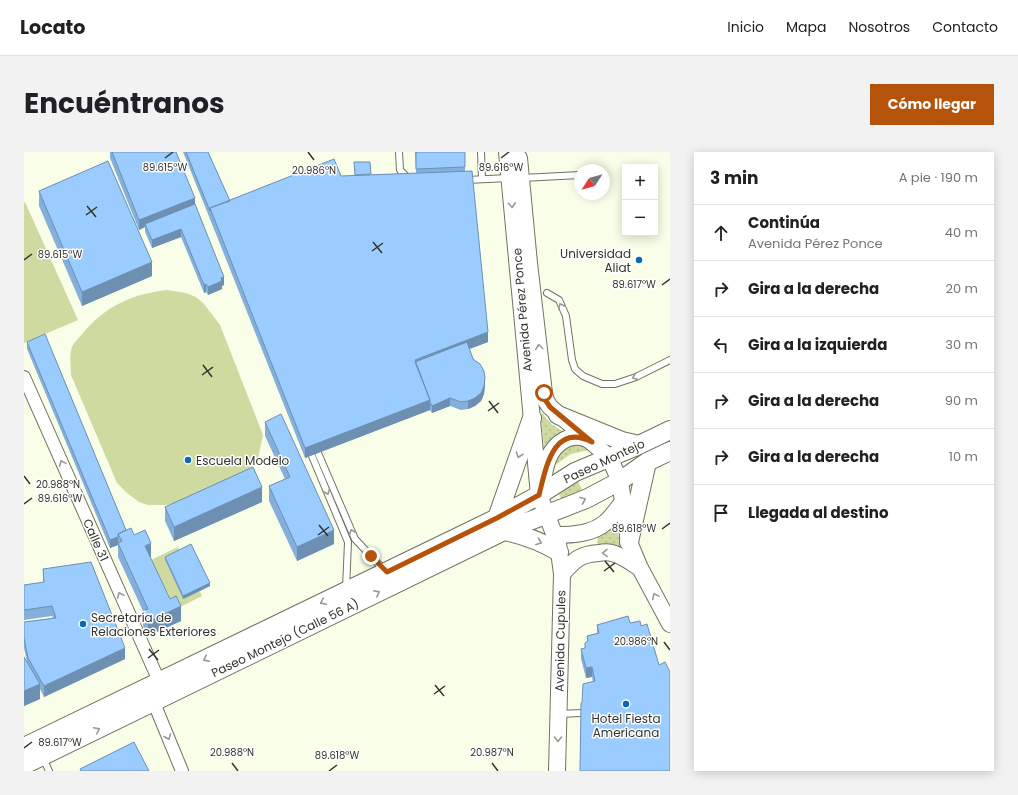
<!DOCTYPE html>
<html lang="es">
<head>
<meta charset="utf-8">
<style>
	:root { --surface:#fff; --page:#f2f2f2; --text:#202124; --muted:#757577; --line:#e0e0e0; --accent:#b45309 }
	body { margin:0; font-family:Poppins,sans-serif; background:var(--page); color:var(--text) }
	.controls { position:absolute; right:12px; top:12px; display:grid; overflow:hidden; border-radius:0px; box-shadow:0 2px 10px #0003 }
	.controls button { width:36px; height:36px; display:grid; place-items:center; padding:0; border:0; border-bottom:1px solid var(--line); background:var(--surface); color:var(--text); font:20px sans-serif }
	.compass { position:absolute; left:550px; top:12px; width:36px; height:36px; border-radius:50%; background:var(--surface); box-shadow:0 2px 10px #0003; rotate:234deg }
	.stop { position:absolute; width:12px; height:12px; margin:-9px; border:3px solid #b45309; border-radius:50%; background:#fff }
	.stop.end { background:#b45309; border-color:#fff; box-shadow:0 1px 4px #0008 }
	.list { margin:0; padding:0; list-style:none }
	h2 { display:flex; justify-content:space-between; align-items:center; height:52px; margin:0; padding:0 16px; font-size:17px }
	h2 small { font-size:13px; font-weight:400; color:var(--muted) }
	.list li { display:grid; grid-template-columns:26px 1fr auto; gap:12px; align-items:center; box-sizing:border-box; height:56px; padding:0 16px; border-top:1px solid var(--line) }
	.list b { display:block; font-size:15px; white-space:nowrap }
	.list p { margin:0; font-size:13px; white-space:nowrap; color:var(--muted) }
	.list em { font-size:13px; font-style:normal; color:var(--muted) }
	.icon { flex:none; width:22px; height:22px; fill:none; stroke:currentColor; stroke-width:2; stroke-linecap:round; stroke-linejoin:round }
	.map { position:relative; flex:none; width:646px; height:619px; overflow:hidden; border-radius:0px }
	header { display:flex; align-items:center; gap:24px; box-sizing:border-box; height:56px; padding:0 20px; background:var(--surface); border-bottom:1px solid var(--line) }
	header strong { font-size:19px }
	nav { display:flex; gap:22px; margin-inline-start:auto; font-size:14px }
	.intro { display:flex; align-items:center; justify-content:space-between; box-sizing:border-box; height:96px; padding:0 24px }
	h1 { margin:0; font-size:28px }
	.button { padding:10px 18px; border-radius:0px; background:var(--accent); color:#fff; font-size:14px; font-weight:700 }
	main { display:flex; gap:24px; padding:0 24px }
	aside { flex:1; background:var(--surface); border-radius:0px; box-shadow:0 2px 10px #0003 }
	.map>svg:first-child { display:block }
</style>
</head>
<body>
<header>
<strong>Locato</strong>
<nav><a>Inicio</a><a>Mapa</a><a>Nosotros</a><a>Contacto</a></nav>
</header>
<div class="intro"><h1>Encuéntranos</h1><a class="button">Cómo llegar</a></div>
<main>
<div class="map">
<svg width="646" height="619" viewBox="0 0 646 619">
	<defs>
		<pattern id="grass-dots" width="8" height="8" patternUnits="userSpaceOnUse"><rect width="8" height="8" fill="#cedaa0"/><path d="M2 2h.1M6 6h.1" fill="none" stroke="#b1bc8a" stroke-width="1.8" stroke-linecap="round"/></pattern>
	</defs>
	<rect width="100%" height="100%" fill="#f9fee9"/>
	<path fill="url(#grass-dots)" d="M517 262H519C524 270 533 277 542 281L521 306Z
		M552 288 565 298 547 302 531 313 530 311 534 301Z
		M553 328 559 339 537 347 534 339Z
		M594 364V383L599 397 574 394 573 381Z"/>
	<path fill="#cedaa0" d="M1 50 54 168 0 191V51Z
		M143 138 162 141 172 145 180 152 196 173 239 283 234 306 223 321 171 349 142 353H124L115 350 103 341 93 331 47 223C47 215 45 204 48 195 50 190 56 185 59 181 82 154 108 142 143 138Z
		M154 395 178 444 152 457 127 408Z"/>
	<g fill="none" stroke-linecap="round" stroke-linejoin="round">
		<g stroke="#6f7361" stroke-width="8">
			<path id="service" d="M375 0 376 18 385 27
				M457 0 458 27
				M498 26 556 23
				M443 28 485 26
				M523 141 535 148 542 164 548 208 551 217 559 224 578 232H591L612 225 646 208
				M294 301 331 387 361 419
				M288 304 324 390 322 437
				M535 562 557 561
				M19 606 25 619"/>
		</g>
		<g stroke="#6f7361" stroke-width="14">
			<path id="minor" d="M0 225 135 529
				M130 551 158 619"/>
		</g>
		<g stroke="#6f7361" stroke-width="18">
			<path id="tertiary" d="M483 0 515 343 534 392 538 422 533 619
				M495 6 505 111 520 241 522 249 526 255 585 305 596 329 605 390 616 416 646 472
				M518 331C520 323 521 315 524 307 531 290 548 279 565 288
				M531 383C548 383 569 382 582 370 588 365 593 357 598 351
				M538 422C550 408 556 402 575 401 580 400 586 400 591 402 600 405 608 411 616 416"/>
		</g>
		<g stroke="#6f7361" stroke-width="20">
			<path id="secondary" d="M534 263 598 289 615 293
				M473 366 508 266
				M480 379C500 383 518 390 535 400
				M605 390 623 310
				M0 595 473 366 515 343 551 320 615 293 646 278
				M0 613 480 379 562 347 596 329 623 310 646 299"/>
		</g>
		<use href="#service" stroke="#fff" stroke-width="6"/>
		<use href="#minor" stroke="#fff" stroke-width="12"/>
		<use href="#tertiary" stroke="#fff" stroke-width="16"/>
		<use href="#secondary" stroke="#fff" stroke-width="18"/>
	</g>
	<path fill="#85afdb" d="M86 0H152L200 133 198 134V137L184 143 182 140 180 141 157 85 128 96 121 80V75L115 78 86 6Z
		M159 0H184L206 49 317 24 392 21 391 0H441V19L464 190 445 197 461 234 460 242 457 249 451 254 444 257 437 258 426 254 408 261 406 258 281 306 186 67Z
		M15 39 128 124 58 154 15 54Z
		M3 190 102 378 110 383 127 405 126 406 146 447 157 469 124 484 119 474V459L94 405V393L86 396 3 197Z
		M241 270 310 392 273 409 245 349V334L261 327 241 284Z
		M238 350 150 389 141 369V355Z
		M141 405 186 434 159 447 141 408Z
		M19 417 101 507 20 545 16 537V547L0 554V505L3 510 0 496V470L29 466 28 464 0 468V433L19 430Z
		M606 471 558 551 569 530 568 525 562 526 557 507V497L561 496V491L563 490V484L573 481V473Z"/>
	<path fill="#6c8fb2" d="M171 46V56L121 72V75L115 78V68Z
		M157 77V85L128 96V88Z
		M128 110V124L58 154V140Z
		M200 125V133L198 134V137L184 143V135L197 126Z
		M182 132V140L180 141V133Z
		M464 180V190L393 217 391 208Z
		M461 226V234L460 242 457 249 451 254 444 257V249Z
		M426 246V254L408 261V254Z
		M406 248V258L281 306V296Z
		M238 335V350L150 389V375Z
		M310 378V392L273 409V395Z
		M94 385V392V391V393L86 396V388Z
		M127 391V405L121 408V394Z
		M186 431V434L159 447V444Z
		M157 454V469L124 484V470Z
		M101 496V507L20 545V534Z
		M568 515V525L562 526V516Z
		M16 532V547L0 554V539Z"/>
	<path fill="#9bccff" stroke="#6c8fb2" d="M88 0H152L171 46 115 68Z
		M162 0H184L206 49 186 56V59Z
		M392 0H441V15L392 17Z
		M310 7 317 24 448 19 464 180 391 208 406 248 281 296 186 56Z
		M84 9 128 110 58 140 15 39Z
		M330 10H346L347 22 331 23Z
		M171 52 200 125 197 126 198 129 184 135 182 132 180 133 157 77 128 88 121 72Z
		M21 182 102 378 94 382V385L86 388 3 190Z
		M443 190 449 207 456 212 460 219 461 226 460 234 457 241 451 246 444 249 437 250 426 246 408 254 406 250V248L391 210Z
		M257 262 310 378 273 395 245 334 266 325 241 270Z
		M229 315 238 335 150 375 141 355Z
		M107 376 110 383 121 378 127 391 121 394 146 447 152 444 157 454 124 470 119 459 124 457 94 391 98 389 94 382Z
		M167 392 186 431 159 444 141 405Z
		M67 410 101 496 20 534 4 506 0 486V470L32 466 28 454 0 458V433L20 430 19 417Z
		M604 464 606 471 616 469 617 474 623 472 635 513 641 510 646 520V619H556L557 551H558L559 532 571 529 568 515 562 516 557 497 561 496V491L564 489 563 484 575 481 573 473Z
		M0 505 16 532 0 539Z
		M110 590 125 619H57L56 617Z"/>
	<defs><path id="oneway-chevron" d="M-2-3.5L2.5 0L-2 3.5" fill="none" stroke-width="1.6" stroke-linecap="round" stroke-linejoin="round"/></defs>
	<g stroke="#999a96">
		<use href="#oneway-chevron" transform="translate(488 53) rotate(85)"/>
		<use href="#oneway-chevron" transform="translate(537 154) rotate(-115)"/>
		<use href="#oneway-chevron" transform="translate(515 195) rotate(-97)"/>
		<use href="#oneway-chevron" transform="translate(611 225) rotate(158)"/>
		<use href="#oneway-chevron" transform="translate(495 303) rotate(109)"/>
		<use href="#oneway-chevron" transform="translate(38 311) rotate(-114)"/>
		<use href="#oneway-chevron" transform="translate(303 340) rotate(67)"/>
		<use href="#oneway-chevron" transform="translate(559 348) rotate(-22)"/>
		<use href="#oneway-chevron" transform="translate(328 380) rotate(-113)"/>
		<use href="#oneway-chevron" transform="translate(515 390) rotate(21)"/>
		<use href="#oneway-chevron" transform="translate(581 401) rotate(179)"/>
		<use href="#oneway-chevron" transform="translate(353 441) rotate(-26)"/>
		<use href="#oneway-chevron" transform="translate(96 443) rotate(-114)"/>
		<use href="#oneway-chevron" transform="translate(631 444) rotate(-118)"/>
		<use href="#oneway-chevron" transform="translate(299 450) rotate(154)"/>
		<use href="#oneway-chevron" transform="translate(182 507) rotate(154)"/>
		<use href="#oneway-chevron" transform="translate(73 578) rotate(-26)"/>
		<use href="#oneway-chevron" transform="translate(144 585) rotate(67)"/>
		<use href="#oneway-chevron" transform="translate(534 587) rotate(91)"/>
	</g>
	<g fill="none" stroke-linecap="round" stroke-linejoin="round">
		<path stroke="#b45309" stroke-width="5" d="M347 404 363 420 473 366 515 343C522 316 529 270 568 290L526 255 522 249 520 241"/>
	</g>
	<path fill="none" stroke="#33352d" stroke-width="1.5" d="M284 0 290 8M141 6 149 0M477 6 485 0M63 54 72 65M62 63 73 55M349 90 358 101M348 99 359 91M0 108 8 102M638 133 646 127M179 213 188 225M178 223 189 215M465 249 474 261M464 259 475 251M0 324 6 332M0 352 8 346M295 373 304 384M638 377 646 371M294 383 305 375M581 409 590 420M580 419 591 411M640 490 646 498M125 497 134 508M124 506 135 498M411 533 420 544M410 542 421 534M0 596 8 590M208 611 214 619M468 611 474 619M305 619 313 613"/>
	<g fill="#0869b6" stroke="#fff" stroke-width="1.5">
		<circle cx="615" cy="108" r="4"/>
		<circle cx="164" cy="308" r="4"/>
		<circle cx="59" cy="472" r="4"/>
		<circle cx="602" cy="552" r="4"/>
	</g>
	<g text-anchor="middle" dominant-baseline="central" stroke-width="3" stroke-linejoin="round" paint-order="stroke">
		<g font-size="12" fill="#33352d" stroke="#fff" text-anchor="start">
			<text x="607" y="101" text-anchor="end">Universidad<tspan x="607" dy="14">Aliat</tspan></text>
			<text x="172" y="308">Escuela Modelo</text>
			<text x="67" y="465">Secretaría de<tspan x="67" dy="14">Relaciones Exteriores</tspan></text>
			<text x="602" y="566" text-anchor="middle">Hotel Fiesta<tspan x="602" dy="14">Americana</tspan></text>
		</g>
		<g font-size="12" fill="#33352d" stroke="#fff">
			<text transform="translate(498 158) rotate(-95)">Avenida Pérez Ponce</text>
			<text transform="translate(580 309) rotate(-25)">Paseo Montejo</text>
			<text transform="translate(72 388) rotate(66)">Calle 31</text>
			<text transform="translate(261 486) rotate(-26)">Paseo Montejo (Calle 56 A)</text>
			<text transform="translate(536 489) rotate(-89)">Avenida Cupules</text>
		</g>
	</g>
	<g font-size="10" text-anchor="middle" fill="#33352d" stroke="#fff" stroke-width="3" stroke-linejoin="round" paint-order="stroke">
		<text x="141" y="19">89.615°W</text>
		<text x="477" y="19">89.616°W</text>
		<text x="290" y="22">20.986°N</text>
		<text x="36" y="106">89.615°W</text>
		<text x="610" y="136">89.617°W</text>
		<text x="34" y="336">20.988°N</text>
		<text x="36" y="350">89.616°W</text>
		<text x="610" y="380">89.618°W</text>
		<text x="612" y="493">20.986°N</text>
		<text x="36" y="594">89.617°W</text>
		<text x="208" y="604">20.988°N</text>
		<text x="468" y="604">20.987°N</text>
		<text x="313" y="607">89.618°W</text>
	</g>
</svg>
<div class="controls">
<button>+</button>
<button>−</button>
</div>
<svg class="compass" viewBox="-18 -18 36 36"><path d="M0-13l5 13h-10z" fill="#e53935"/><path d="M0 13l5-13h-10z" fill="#757577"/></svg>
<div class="stop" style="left:520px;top:241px"></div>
<div class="stop end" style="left:347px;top:404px"></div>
</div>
<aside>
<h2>3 min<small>A pie · 190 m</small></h2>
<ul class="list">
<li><svg class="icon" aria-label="ahead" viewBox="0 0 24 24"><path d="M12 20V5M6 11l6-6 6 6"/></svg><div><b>Continúa</b><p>Avenida Pérez Ponce</p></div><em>40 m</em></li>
<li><svg class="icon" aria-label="right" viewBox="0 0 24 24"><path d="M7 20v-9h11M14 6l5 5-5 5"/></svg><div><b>Gira a la derecha</b></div><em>20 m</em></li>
<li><svg class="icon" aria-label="left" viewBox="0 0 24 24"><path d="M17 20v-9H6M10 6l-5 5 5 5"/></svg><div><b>Gira a la izquierda</b></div><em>30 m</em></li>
<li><svg class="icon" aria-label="right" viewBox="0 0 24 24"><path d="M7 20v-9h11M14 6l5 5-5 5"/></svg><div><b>Gira a la derecha</b></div><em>90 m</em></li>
<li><svg class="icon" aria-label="right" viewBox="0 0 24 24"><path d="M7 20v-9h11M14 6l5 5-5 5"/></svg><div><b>Gira a la derecha</b></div><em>10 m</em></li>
<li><svg class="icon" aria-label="arrive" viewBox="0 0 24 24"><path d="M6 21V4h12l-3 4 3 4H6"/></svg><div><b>Llegada al destino</b></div></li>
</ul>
</aside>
</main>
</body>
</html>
